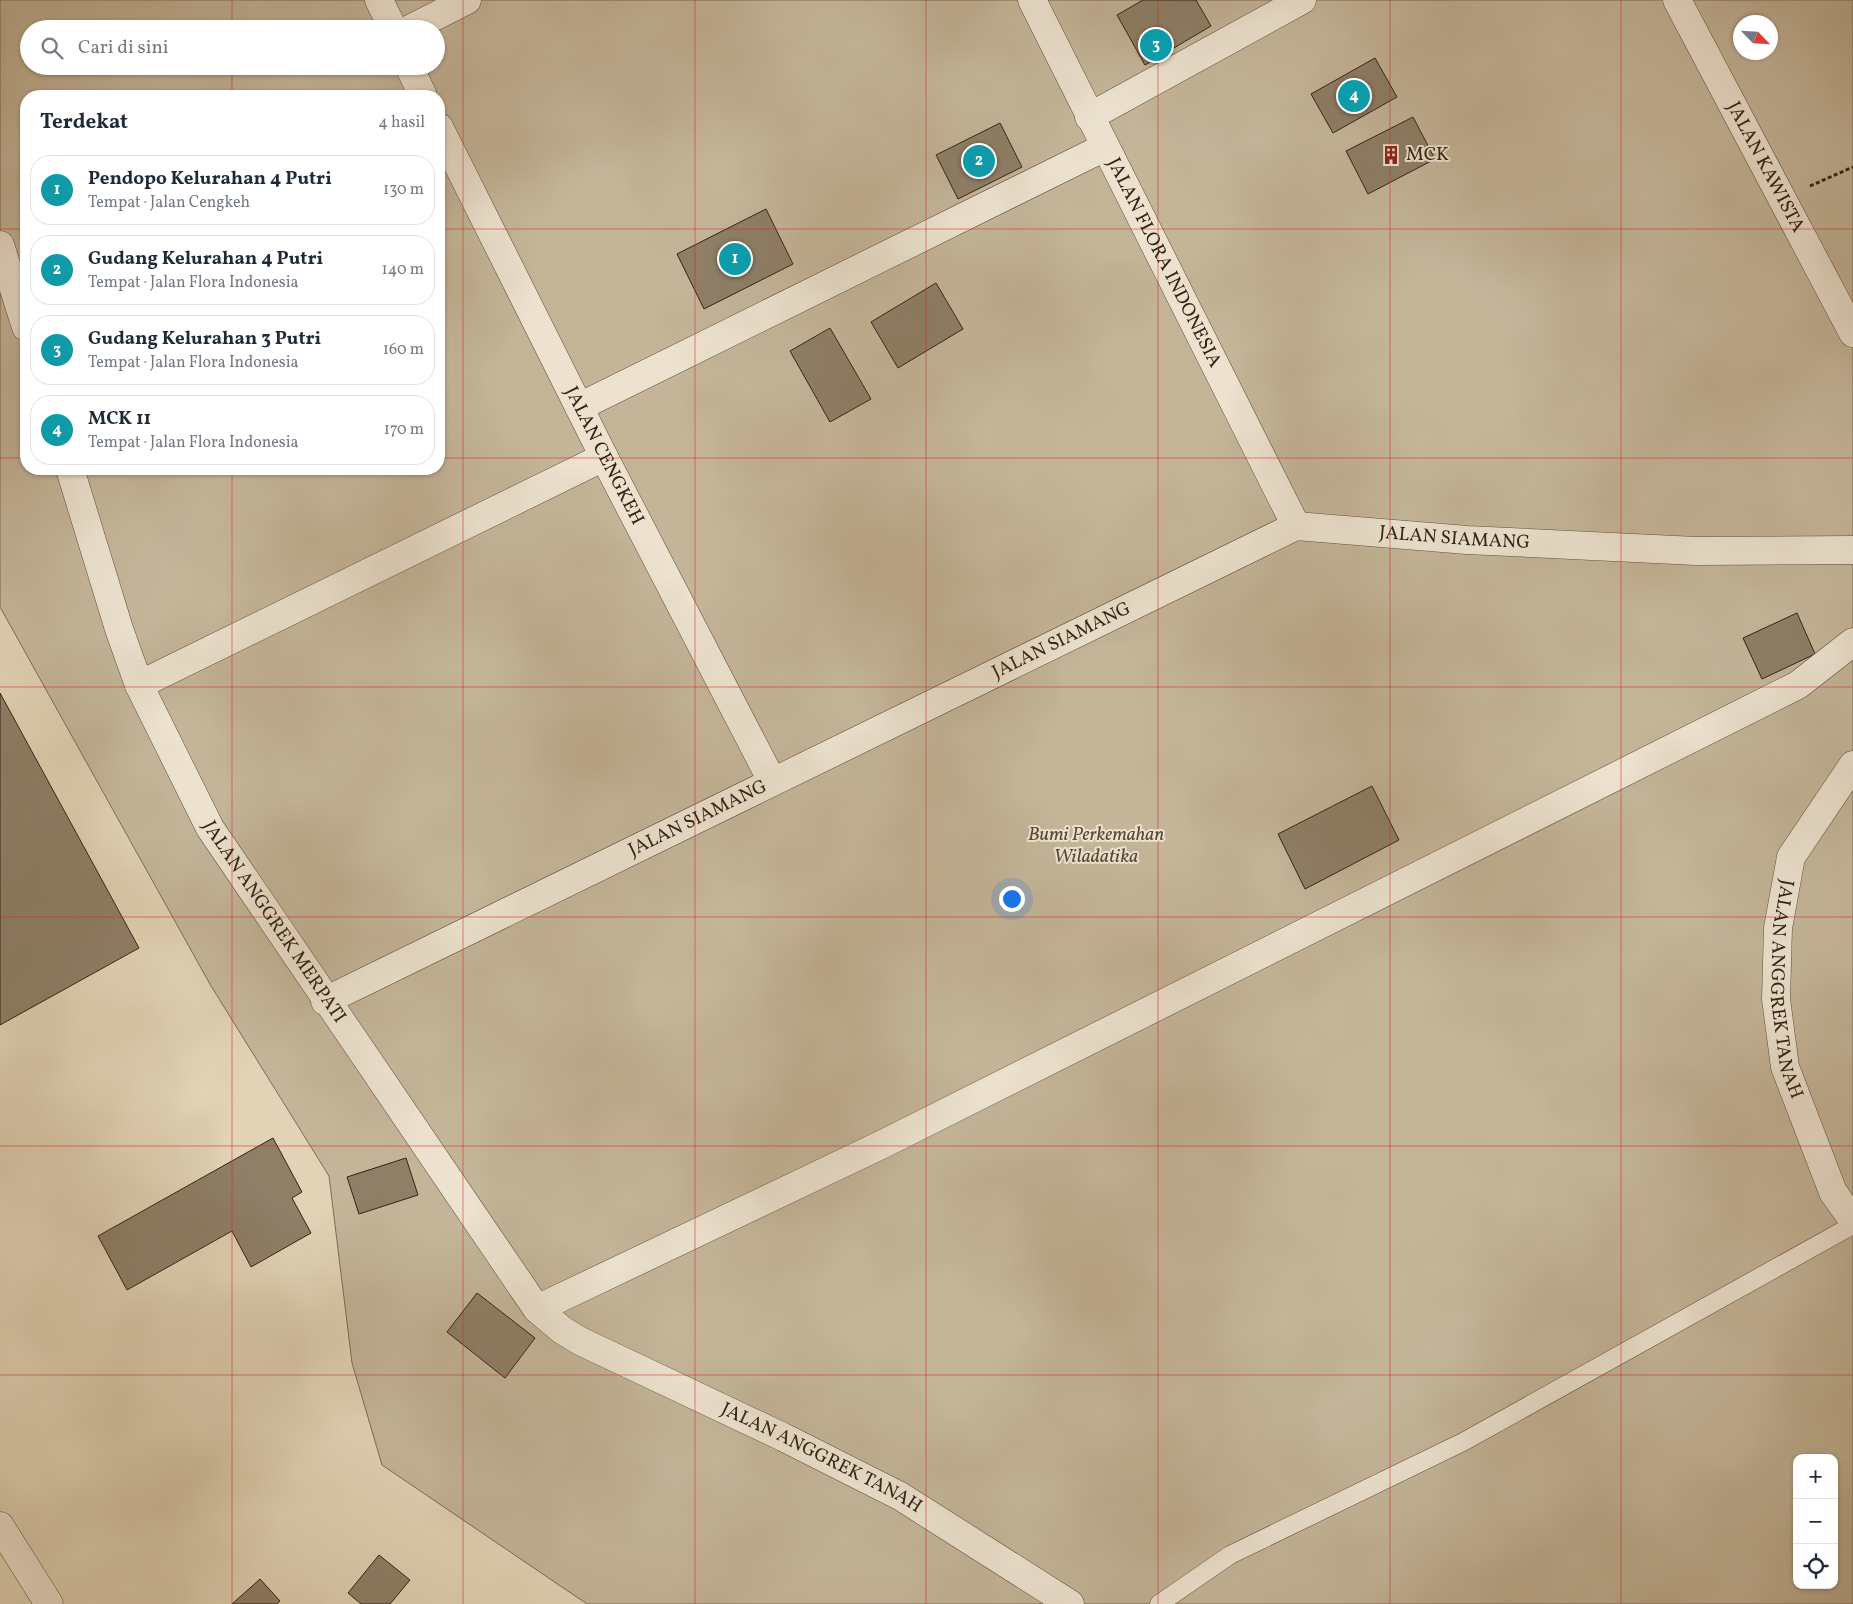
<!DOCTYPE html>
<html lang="id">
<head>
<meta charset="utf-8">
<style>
	:root { --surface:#fff; --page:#f2f2f3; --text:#1f2937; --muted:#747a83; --line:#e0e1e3; --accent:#0f766e }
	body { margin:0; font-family:Vollkorn,serif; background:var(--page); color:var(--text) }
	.controls { position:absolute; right:15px; bottom:15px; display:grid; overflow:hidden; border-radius:10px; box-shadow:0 1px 4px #0004 }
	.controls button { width:45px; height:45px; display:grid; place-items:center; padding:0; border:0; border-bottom:1px solid var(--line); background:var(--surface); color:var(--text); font:25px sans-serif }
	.compass { position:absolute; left:1733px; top:15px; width:45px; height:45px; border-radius:50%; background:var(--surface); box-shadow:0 1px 4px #0004; rotate:115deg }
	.you { position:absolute; left:1011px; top:898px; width:18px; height:18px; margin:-12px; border:4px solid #fff; border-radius:50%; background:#1a73e8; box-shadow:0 0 0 8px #1a73e833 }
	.badge { display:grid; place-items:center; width:32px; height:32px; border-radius:50%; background:var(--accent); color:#fff; font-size:16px; font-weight:700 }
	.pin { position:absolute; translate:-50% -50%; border:2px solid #fff; box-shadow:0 1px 5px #0006 }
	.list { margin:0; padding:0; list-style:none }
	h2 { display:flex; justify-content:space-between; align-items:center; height:65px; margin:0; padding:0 20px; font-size:21px }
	h2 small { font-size:16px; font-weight:400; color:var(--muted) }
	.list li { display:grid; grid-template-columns:32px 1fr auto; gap:15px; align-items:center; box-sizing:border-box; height:70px; margin:0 10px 10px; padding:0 10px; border:1px solid var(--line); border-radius:20px }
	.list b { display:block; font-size:19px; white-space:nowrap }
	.list p { margin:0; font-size:16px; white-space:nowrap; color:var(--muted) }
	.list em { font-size:16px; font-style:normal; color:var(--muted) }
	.icon { flex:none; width:28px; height:28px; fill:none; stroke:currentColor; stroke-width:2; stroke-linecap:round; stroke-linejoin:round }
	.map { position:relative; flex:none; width:1853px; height:1604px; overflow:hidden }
	.search { position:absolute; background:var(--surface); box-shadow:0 1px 4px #0004; left:20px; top:20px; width:425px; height:55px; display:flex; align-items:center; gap:12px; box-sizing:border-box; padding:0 18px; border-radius:28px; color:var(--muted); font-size:19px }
	.panel { position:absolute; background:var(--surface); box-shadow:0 1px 4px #0004; left:20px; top:90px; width:425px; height:385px; border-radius:20px }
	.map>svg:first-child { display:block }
</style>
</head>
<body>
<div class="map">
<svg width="1853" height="1604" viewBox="0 0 1853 1604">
	<rect width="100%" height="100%" fill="#e1d3b5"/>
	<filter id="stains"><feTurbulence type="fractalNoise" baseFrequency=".004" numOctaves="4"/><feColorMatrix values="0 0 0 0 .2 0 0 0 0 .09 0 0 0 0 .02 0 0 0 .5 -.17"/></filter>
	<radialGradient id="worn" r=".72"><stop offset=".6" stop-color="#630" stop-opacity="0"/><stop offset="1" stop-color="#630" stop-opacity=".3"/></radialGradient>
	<path fill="#c4b599" stroke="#7c6c56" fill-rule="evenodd" d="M0 0H1853V1604H587L382 1465 352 1363 329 1176 211 986 0 607ZM1740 22H1770V52H1740ZM29 29H436V66H29ZM26 96H439V469H26ZM1797 1458H1834V1585H1797Z"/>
	<path fill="#8e7f67" stroke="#342313" d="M1143 0H1196L1211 26 1145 65 1117 15Z
		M1375 58 1397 97 1333 133 1311 94Z
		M1413 117 1435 159 1368 194 1346 151Z
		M1000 123 1022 167 958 199 936 155Z
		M766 209 793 264 704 309 677 254Z
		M936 283 963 329 898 368 871 322Z
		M830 328 871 399 830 422 790 351Z
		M1797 613 1815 654 1762 679 1743 638Z
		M0 693 139 948 0 1025Z
		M1372 786 1399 840 1305 889 1278 834Z
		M273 1138 302 1192 292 1198 311 1233 251 1267 232 1231 127 1290 98 1236Z
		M406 1158 418 1195 359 1214 347 1177Z
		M477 1293 535 1338 505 1378 447 1332Z
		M379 1555 410 1580 390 1604H361L348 1593Z
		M260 1579 280 1601 277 1604H232Z"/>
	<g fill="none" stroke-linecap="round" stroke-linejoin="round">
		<g stroke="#5f4f3c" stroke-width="19">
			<path id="lane" d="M1159 1604 1230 1555 1463 1442 1853 1225"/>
		</g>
		<g stroke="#5f4f3c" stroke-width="29">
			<g id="street">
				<path d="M379 0 393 29"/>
				<path id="s1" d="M1032 0 1296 526"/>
				<path id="s2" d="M1677 0 1853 333"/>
				<path d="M410 29 467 0"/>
				<path d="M409 66 423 96"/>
				<path d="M1089 117 1302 0"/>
				<path id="s3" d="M439 127 604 457 772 781"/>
				<path d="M0 245 26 327"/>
				<path d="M579 407 1105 147"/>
				<path id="s4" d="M70 469 119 629 139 685 210 828 537 1309 562 1330 580 1341 783 1437 900 1496 1070 1604"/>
				<path d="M139 685 604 457"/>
				<path id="s5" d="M1853 765 1791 857 1778 928 1776 999 1785 1067 1833 1192 1853 1220"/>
				<path id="s6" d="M325 1001 1296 526 1467 540 1696 551 1853 550"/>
				<path d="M537 1309 883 1144 1798 685 1853 642"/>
				<path d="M0 1526 49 1604"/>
			</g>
		</g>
		<path stroke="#342313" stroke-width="3" stroke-dasharray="4 2.5" stroke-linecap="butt" d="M1810 186 1853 167"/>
		<use href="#lane" stroke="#ece2cf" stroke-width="18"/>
		<use href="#street" stroke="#ece2cf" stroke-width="28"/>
	</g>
	<path fill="none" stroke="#d62828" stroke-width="1" stroke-opacity="0.55" d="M232 0V29M463 0V1604M695 0V1604M926 0V1604M1158 0V1604M1390 0V1604M1621 0V1604M232 66V96M0 229H26M439 229H1853M0 458H26M439 458H1853M232 469V1604M0 687H1853M0 917H1853M0 1146H1853M0 1375H1853"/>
	<defs>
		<g id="building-bare" transform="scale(1.5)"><path d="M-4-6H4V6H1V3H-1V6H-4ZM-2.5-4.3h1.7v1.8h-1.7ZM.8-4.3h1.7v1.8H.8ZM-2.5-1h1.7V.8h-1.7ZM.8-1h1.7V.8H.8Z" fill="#8f2418" stroke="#ece2cf" stroke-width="2.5" paint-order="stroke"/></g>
	</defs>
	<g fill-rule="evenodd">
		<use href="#building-bare" x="1391" y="155"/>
	</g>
	<g text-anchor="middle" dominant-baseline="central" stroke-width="4" stroke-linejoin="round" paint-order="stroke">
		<g font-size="19" fill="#342313" stroke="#ece2cf" text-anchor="start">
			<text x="1406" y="155">MCK</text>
		</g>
		<g font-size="19" fill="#342313" stroke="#ece2cf">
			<text stroke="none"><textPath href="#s2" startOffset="189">JALAN KAWISTA</textPath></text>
			<text stroke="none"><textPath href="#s1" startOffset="294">JALAN FLORA INDONESIA</textPath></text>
			<text stroke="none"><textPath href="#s3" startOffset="368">JALAN CENGKEH</textPath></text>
			<text stroke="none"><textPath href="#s6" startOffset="1240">JALAN SIAMANG</textPath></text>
			<text stroke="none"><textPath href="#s6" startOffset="820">JALAN SIAMANG</textPath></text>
			<text stroke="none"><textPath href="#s6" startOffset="415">JALAN SIAMANG</textPath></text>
			<text stroke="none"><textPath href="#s4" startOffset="500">JALAN ANGGREK MERPATI</textPath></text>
			<text stroke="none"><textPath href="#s5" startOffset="245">JALAN ANGGREK TANAH</textPath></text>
			<text stroke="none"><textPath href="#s4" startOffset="1290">JALAN ANGGREK TANAH</textPath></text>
		</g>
		<g font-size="19" font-style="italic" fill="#584834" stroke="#ece2cf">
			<text x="1096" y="835">Bumi Perkemahan<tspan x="1096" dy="22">Wiladatika</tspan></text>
		</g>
	</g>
	<rect width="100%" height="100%" filter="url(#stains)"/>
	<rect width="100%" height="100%" fill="url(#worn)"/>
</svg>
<div class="controls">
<button>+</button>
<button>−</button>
<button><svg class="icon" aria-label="locate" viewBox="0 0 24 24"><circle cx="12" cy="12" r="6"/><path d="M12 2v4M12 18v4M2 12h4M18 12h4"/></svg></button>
</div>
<svg class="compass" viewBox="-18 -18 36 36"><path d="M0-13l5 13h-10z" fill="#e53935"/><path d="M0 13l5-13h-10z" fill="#747a83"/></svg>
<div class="you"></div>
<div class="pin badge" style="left:735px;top:259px;background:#0f9aa8">1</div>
<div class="pin badge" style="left:979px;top:161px;background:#0f9aa8">2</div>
<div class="pin badge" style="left:1156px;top:45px;background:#0f9aa8">3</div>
<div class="pin badge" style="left:1354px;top:96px;background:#0f9aa8">4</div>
<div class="search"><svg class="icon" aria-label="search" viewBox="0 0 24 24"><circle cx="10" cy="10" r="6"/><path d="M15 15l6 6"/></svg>Cari di sini</div>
<section class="panel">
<h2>Terdekat<small>4 hasil</small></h2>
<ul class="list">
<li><span class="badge" style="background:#0f9aa8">1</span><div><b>Pendopo Kelurahan 4 Putri</b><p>Tempat · Jalan Cengkeh</p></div><em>130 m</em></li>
<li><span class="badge" style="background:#0f9aa8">2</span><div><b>Gudang Kelurahan 4 Putri</b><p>Tempat · Jalan Flora Indonesia</p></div><em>140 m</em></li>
<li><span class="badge" style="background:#0f9aa8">3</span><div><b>Gudang Kelurahan 3 Putri</b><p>Tempat · Jalan Flora Indonesia</p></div><em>160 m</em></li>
<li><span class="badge" style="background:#0f9aa8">4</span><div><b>MCK 11</b><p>Tempat · Jalan Flora Indonesia</p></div><em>170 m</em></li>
</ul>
</section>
</div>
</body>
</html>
